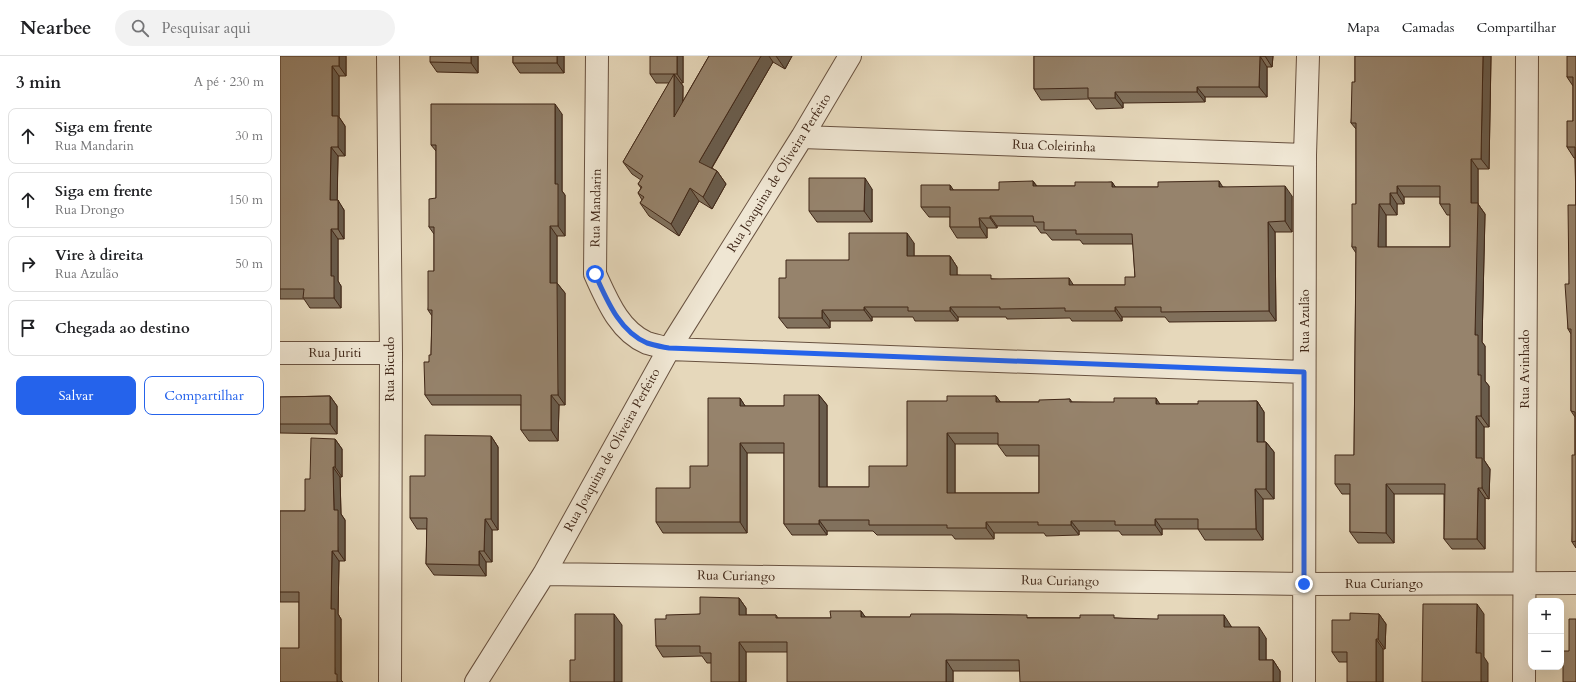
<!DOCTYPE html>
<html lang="pt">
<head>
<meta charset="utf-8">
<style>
	:root { --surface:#fff; --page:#f2f2f2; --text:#202124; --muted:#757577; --line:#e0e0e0; --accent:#2563eb }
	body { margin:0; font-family:Cardo,serif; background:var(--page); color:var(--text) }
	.controls { position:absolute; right:12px; bottom:12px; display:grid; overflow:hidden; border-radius:8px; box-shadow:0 4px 16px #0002 }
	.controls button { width:36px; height:36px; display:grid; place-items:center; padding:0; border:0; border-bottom:1px solid var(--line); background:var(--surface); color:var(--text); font:20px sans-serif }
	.stop { position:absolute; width:12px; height:12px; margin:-9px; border:3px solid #2563eb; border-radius:50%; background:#fff }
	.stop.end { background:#2563eb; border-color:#fff; box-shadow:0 1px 4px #0008 }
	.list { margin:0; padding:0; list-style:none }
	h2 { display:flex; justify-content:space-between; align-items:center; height:52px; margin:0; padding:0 16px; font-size:17px }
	h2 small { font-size:13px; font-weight:400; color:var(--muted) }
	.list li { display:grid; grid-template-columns:26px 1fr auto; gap:12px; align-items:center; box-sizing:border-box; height:56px; margin:0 8px 8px; padding:0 8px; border:1px solid var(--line); border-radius:8px }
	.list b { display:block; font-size:15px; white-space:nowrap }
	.list p { margin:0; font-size:13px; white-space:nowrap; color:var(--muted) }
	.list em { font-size:13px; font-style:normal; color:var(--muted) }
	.actions { display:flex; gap:8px; padding:12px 16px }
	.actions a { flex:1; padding:9px 0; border:1px solid var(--accent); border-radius:8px; text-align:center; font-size:14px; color:var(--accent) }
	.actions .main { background:var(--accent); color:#fff }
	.icon { flex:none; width:22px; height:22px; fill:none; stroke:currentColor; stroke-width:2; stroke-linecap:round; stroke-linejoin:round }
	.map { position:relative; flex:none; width:1296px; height:626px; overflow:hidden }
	header { display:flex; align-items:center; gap:24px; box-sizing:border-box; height:56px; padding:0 20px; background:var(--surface); border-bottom:1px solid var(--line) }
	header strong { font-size:19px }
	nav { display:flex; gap:22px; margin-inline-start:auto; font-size:14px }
	.search { width:280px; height:36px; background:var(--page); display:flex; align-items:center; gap:10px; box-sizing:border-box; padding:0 14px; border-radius:22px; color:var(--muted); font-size:15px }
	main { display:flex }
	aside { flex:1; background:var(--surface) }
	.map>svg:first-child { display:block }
</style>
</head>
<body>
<header>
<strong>Nearbee</strong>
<div class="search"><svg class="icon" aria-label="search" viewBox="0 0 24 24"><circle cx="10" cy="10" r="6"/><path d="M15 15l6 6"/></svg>Pesquisar aqui</div>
<nav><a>Mapa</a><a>Camadas</a><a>Compartilhar</a></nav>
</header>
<main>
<aside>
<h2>3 min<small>A pé · 230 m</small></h2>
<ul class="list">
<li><svg class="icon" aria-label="ahead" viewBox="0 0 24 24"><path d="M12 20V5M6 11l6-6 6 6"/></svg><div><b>Siga em frente</b><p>Rua Mandarin</p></div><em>30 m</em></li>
<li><svg class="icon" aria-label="ahead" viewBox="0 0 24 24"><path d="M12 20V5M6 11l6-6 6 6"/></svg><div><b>Siga em frente</b><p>Rua Drongo</p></div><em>150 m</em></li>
<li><svg class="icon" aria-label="right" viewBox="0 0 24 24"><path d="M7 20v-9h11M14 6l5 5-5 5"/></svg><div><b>Vire à direita</b><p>Rua Azulão</p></div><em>50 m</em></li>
<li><svg class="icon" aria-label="arrive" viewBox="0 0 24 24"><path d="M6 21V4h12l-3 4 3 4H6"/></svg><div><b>Chegada ao destino</b></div></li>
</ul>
<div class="actions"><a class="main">Salvar</a><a>Compartilhar</a></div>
</aside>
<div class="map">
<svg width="1296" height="626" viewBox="0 0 1296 626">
	<rect width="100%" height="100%" fill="#e6d8bb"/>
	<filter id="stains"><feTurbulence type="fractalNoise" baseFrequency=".005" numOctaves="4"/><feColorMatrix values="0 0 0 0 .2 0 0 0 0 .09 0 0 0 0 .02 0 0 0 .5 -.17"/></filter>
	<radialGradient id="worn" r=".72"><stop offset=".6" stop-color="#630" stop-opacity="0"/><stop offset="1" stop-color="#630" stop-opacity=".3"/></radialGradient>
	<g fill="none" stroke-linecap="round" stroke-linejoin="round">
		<g stroke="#695240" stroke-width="24">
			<path id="minor" d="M108 0 111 297 110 626
				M317 0 315 218C327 244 339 275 367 287 374 289 382 291 389 293L1024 316
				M522 81 1025 99
				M0 297H111
				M264 518 1024 528 1296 527
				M196 626 264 518 389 293 522 81 570 0
				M1024 626 1025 99 1028 0
				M1244 626 1247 0"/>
		</g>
		<use href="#minor" stroke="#efe6d3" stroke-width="22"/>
	</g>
	<path fill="#81715d" stroke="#3f2617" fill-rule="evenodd" d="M0 0H66V20H59V61L65 70V100H58L57 144 64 154V183H58V225L61 230V252H30L24 243H0Z
		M198 0V17L157 16 150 6Z
		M233 0H284V17H240L233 7Z
		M403 0V27H401L403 30V45L429 0H512L505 13 493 6 432 112 437 115 446 128 432 153 419 145 399 180 369 160 360 147 362 144 358 137 361 132 358 128 361 124 352 118 343 106 389 27H376L370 18Z
		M754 0H993L992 11H987V41H925V46L843 47V52L816 53 809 43 761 44 754 33Z
		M1075 0H1211L1209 113H1198V148L1205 158 1202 286 1205 290V325L1209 330V371H1204V404L1210 413 1209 443 1205 442V493H1172L1164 483V438H1114V487H1078L1070 476V438H1062L1055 428 1074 399 1076 197 1072 191 1076 148V73L1071 67 1075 26ZM1124 141H1160V148L1167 159H1170V191H1106V159H1117V148H1124Z
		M1296 0V492L1292 486 1295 399V361L1291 355V278L1288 273 1289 228 1296 149 1295 102H1294L1287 91 1293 65V30L1287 21Z
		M282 58V135L285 139V180H277V227L285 237V349H279L278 385H249L241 374V349H152L145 339 149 306 151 299 152 260 148 254 154 215V178L149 171 156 142V95L151 89Z
		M753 125 757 130H795L832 126 835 131H943L1012 140V176H995L996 265 889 266 885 261H842V265H792L790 262 727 263 726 261H678V265H635L633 261H592V265H550V272H507L499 262 506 222 569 204 634 187V200H670L677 211V219L714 223 793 229H845L855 221 853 188H803L800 184H772L766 177H761L756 170H717V172H707V182H677L670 171V161H649L641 151 670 129 673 134H719Z
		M592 133V166H537L529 155Z
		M539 339 547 349V431H589L627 410 667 345 716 340 720 346H759L790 343 792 346 880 348H918L977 345 984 356V386H986L994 396V443H983V484H925L918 473H882V479H842L839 475H799V479L766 480 764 477H714V483H675L672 479H597L593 475H547V479H512L504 468V397H467V477H383L376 466 410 432 428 410 460 342 465 350H504ZM675 388H718V389L726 400H759V437H675Z
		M50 340 57 350V378L0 377V341Z
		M211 380 218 391V474H212V506H206V520L154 519 146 508 147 473H137L130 462Z
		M55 383 62 393V421H60L61 458 65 464V505H59L58 558 61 563V624L63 626H0L19 592V546H0V455H25L30 423Z
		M459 542 466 552V559H496L498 562H551L581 555 585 561 836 562 951 570V571L986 582V604H993L1000 615V626L740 615H673V626L507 596H466V626L431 607H427L422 600 383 601 376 590 386 563 420 558Z
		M1099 558 1106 568 1105 593H1103V626L1067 606H1059L1052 596 1070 564Z"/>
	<path fill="#695c4c" stroke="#3f2617" d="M59 0H66V20L59 10Z
		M191 0H198V17L191 7Z
		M277 0H284V17L277 7Z
		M397 0H403V27L397 18Z
		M481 0H489L493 6 428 118 419 106Z
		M496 0H512L505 13Z
		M980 0 987 11V41L979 31Z
		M985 0H993L992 11Z
		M1203 0H1211L1209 113 1201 103Z
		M52 10 59 20V61L65 70V100L58 91 52 60Z
		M394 18 403 30 402 73 394 61Z
		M917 31 925 41V46L917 36Z
		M835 36 843 47V52L835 42Z
		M275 48 282 58V135L285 139V180L278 170 275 128Z
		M51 91 58 100 57 154 50 144Z
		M1191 103 1198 113V148L1205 158 1202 286 1205 290V325L1209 330V371L1201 360 1195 279 1191 147Z
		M437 115 446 128 432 153 423 141Z
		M585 122 592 133V166L584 155Z
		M753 125 760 136 753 130Z
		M939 125 946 136 939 131Z
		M832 126 839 136 832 131Z
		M670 129 677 139 670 134Z
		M1005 130 1012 140V176L1005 165Z
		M1117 130 1124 141V148L1117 137Z
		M410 132 419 145 399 180 391 168Z
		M1110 137 1117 148V159L1110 148Z
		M58 144 64 154V183L58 173Z
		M1099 148 1106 159V202L1098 191Z
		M710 160 717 170V172L710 162Z
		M699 162 707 172V182L700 171Z
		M988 166 995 176 996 265 989 255Z
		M270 170 277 180V227L285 237V349L278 339 270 227Z
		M51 173 58 183V225L61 230V252L54 242 51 220Z
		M627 177 634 187V211L627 200Z
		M670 200 677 211V229L670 219Z
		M789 222 796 233 789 229Z
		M584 251 592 261V265L584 254Z
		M670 251 678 261V265L670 255Z
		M835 251 842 261V265L835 255Z
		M542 254 550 265V272L542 262Z
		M271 339 279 349 278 385 271 374Z
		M539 339 547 349V442L539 431Z
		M50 340 57 350V378L50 368Z
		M716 340 724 351 716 346Z
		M460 342 467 353 460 350Z
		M876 342 883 353 876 348Z
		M977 345 984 356V396L977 386Z
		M1196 360 1204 371V404L1210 413 1209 443 1202 432 1196 402Z
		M667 377 675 388V448L667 437Z
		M211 380 218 391V474L211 463Z
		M55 383 62 393V421L55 411Z
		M986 386 994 396V443L986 433Z
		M460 387 467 397V477L460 466Z
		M53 411 60 421 61 458 65 464V505L58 495 54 454Z
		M1106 428 1114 438V487L1106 477Z
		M1198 432 1205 442V493L1197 483Z
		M975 433 983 443V484L976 473Z
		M205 463 212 474V506L204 495Z
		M875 463 882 473V479L875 469Z
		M539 464 547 475V479L539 468Z
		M791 465 799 475V479L791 469Z
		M706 466 714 477V483L706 472Z
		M52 495 59 505 58 558 61 563V624L63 626H57L55 618 51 553Z
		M199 495 206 506V520L199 509Z
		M459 542 466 552V570L459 559Z
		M1197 548 1204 558V601L1208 607V626H1201L1196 597Z
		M581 555 589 566 581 561Z
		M334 558 342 569V626H334Z
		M1099 558 1106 568 1105 593 1098 583Z
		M944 559 951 570V581L944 571Z
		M979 571 986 582V614L979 604Z
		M1096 583 1103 593V626H1096Z
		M459 586 466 596V626H459Z
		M666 604 673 615V626H666Z
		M993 604 1000 615V626H993Z"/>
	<path fill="#96836c" stroke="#3f2617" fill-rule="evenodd" d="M0 0H59V10H52V60H58V91H51L50 144H58V173H51V220H54V242H23L24 233H0Z
		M150 0H191V7L150 6Z
		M233 0H277V7H233Z
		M370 0H397V18H370Z
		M429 0H481L419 106 437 115 423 141 410 132 391 168 360 147 364 141 358 137 362 131 358 128 363 120 343 106 394 18V61Z
		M754 0H985H980L979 31H917V36H835V42H808V32L754 33Z
		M1075 0H1203L1201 103H1191V147H1198L1195 279H1198V319H1201V360H1196V402H1202V432H1198L1197 483H1164L1165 428H1106V477L1070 476V428H1055V399H1074L1076 191H1072V148H1076V67H1071L1072 26H1075ZM1117 130H1160V148H1170V191H1098L1099 148H1110V137H1117Z
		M1287 0H1296V485L1292 486V399H1295V356L1291 355V273H1288L1285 228H1289L1288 149H1296L1295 91H1287V65H1293V21H1287Z
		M151 48H275V128H278V170H270V227H277L278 339H271V374H241V339H145L144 306H149V299H151L152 254H148V215H154V171H149V143L156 142V89H151Z
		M529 122H585L584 155H529Z
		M753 125V130H795V126H832V131H878V126L939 125V131L1005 130V165L988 166 989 255 881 256V251H835V255H785V252L720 253V251H670V255H628V251H584V254H542V262H499V222H506V204H569V177H627V200H670V219H711V223L789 222V229H845V221H855L852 178H796V174H764V166H754L753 160H710V162H699L700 171H670V151H641V129H670V134H719V126Z
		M504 339H539V431H589V410H627V345H667V340H716V346H759V344L790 343V346H834V342H876V348H918V345H977V386H986V433H975L976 473H918V463H875V469H835V465H791V469H758V466H706V472H667V469H589V464H539V468H504V387H460V466H376V432H410V410H428V342H460V350H504ZM667 377H718V389H759V437H667Z
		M50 340V368H0V341Z
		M145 379 211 380V463H205L204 495H199V509L146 508 147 462H130V420H145Z
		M31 382 55 383V411H53L54 454H58V495H52L51 553H55V618H57V626H0V592H19V536H0V455H25V423H30Z
		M420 541 459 542V559H496V562H551L550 555H581V561H630L631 558H670L747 559V562H800V559H834V562L878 563V559H944V571H979V604H993V626H740L739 604H666V626H507V586H459V626H431V597H420V590H376L375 563H386V559L420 558Z
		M1143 548H1197L1196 597H1201V626H1142Z
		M1070 557 1099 558 1098 583H1096V626H1067V596H1052V564H1070Z
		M295 558H334V626H290V604H295Z
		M1289 563H1296V626H1283V595H1289Z"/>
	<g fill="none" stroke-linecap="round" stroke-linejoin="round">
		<path stroke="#2563eb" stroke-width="5" d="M315 218C327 244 339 275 367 287 374 289 382 291 389 292L1024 316V528"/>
	</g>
	<g text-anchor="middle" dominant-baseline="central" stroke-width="4" stroke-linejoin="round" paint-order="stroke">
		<g font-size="13" fill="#3f2617" stroke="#efe6d3">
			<text transform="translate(774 90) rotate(2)">Rua Coleirinha</text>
			<text transform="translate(499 117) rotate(-58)">Rua Joaquina de Oliveira Perfeito</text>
			<text transform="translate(316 152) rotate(-89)">Rua Mandarin</text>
			<text transform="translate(1025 265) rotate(-90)">Rua Azulão</text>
			<text x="55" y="297">Rua Juriti</text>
			<text transform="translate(110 313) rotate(-90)">Rua Bicudo</text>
			<text transform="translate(1245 313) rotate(-90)">Rua Avinhado</text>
			<text transform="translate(332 394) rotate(-61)">Rua Joaquina de Oliveira Perfeito</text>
			<text transform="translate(456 520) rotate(1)">Rua Curiango</text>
			<text transform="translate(780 525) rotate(1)">Rua Curiango</text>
			<text x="1104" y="528">Rua Curiango</text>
		</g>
	</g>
	<rect width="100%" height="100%" filter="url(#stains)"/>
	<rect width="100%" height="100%" fill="url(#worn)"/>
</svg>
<div class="controls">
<button>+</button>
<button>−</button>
</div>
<div class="stop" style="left:315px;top:218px"></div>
<div class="stop end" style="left:1024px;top:528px"></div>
</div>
</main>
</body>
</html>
